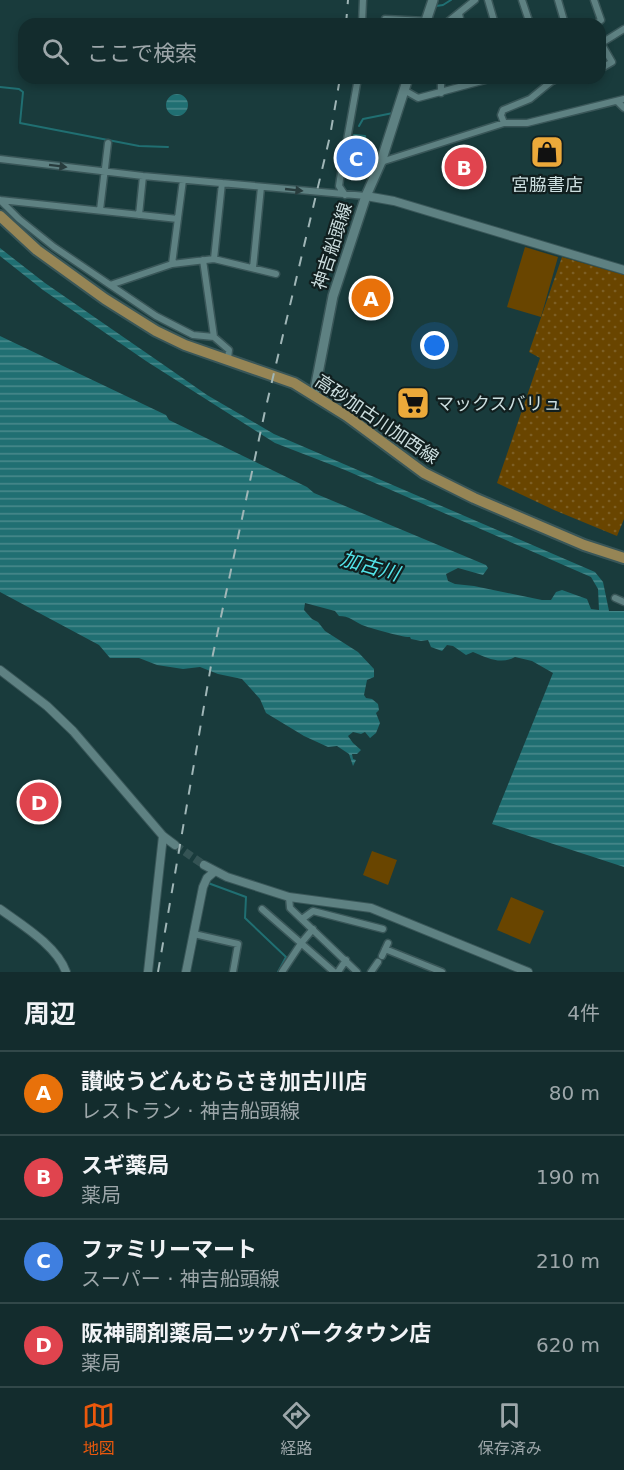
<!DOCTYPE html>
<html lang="ja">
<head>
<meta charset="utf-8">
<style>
	:root { --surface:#132c2d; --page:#203839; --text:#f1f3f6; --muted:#9da7aa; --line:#324849; --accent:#ea580c }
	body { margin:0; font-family:"DejaVu Sans","Noto Sans JP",sans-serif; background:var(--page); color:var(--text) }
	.you { position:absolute; left:435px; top:346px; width:21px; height:21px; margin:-15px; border:4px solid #fff; border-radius:50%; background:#1a73e8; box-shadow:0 0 0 9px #1a73e833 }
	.badge { display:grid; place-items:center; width:39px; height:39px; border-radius:50%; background:var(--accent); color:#fff; font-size:20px; font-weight:700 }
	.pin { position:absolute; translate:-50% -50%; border:3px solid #fff; box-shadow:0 2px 6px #0006 }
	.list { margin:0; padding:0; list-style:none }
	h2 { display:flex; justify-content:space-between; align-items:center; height:78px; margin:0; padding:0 24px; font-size:26px }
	h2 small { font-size:20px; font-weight:400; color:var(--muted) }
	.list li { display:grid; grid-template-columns:39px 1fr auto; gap:18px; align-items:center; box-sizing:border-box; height:84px; padding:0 24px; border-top:2px solid var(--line) }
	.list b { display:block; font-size:22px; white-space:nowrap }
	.list p { margin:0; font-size:20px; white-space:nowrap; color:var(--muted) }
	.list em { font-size:20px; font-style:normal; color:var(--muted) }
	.icon { flex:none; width:33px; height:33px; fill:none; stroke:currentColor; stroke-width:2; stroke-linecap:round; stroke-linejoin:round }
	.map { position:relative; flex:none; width:624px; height:972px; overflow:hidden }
	.search { position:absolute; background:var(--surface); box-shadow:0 3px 9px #0003; left:18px; right:18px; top:18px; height:66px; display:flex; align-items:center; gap:15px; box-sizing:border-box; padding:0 21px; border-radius:18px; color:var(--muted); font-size:22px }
	.sheet { height:414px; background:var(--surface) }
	nav { display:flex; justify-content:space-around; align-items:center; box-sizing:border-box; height:84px; border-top:2px solid var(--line); background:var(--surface); font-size:16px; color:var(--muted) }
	nav a { display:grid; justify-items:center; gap:3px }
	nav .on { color:var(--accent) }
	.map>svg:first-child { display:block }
</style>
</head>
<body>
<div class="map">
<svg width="624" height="972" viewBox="0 0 624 972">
	<defs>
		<pattern id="grass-dots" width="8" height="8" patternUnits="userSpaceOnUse" patternTransform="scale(1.5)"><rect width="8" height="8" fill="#694500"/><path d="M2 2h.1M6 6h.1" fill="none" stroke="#7d5f25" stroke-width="1.8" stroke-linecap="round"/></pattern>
		<pattern id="water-rules" width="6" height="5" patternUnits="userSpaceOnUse" patternTransform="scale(1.5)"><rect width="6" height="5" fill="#206f72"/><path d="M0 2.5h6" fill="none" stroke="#4a8a8c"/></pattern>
	</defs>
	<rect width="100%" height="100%" fill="#193b3c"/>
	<path fill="url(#grass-dots)" d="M562 257 624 275V519L617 536 554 510 497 483 540 358 529 352Z"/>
	<path fill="#694500" d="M525 247 558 257 541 317 507 307Z
		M372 851 397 860 388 885 363 875Z
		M511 897 544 911 530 944 497 930Z"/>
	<path fill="url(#water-rules)" d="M166 105a11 11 0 1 1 22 0a11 11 0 1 1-22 0Z
		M0 248 45 283 161 363 207 395 274 434 595 572 603 582 609 611H624V867L492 824 553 673 532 661 515 657C501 665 487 658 473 652L466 655 453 646 447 645 442 651 431 647 428 640 421 641 411 639 410 637C405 638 369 628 362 625 354 621 349 616 339 616L335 611 305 603 304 610 312 619 318 622 325 631 358 652 374 669V677L367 680 364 695 366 698 372 699 378 704 379 710 376 713 380 723 376 733 370 738 365 732 361 734 353 732 348 736 353 743 361 750 357 754H352L353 759 356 760 353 766 349 754 337 746 328 747 304 736 266 713 260 699 242 679 218 674 200 667 183 669 157 665 139 658H110L99 645 0 592V336L166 415 169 420 307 487 314 493 486 565 488 568 483 575 458 568 446 574 448 581 455 584 474 586 542 600H551L556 592 562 590 587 599 591 609 599 610 598 589 591 577 345 470 275 443 146 361 43 290 0 256Z"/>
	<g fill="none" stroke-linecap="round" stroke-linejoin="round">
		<path stroke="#206f72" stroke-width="2" d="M436 6 443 5 451 0
			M0 87 19 89 23 92 20 123 139 146 168 147
			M359 126 363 119 393 113
			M354 135 365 136 366 142
			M208 883 246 897 245 918 286 957 278 972"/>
		<path stroke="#345354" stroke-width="8" stroke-dasharray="8 4" stroke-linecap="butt" d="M175 845 204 865"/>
		<g stroke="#395658" stroke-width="9">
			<path id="minor" d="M488 0 495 24
				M522 0 530 24
				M558 0 565 24
				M594 0 601 20 596 24
				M459 13 461 24
				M362 24 363 0
				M384 24 385 19 426 21
				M445 24 475 0
				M600 44 624 29
				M600 69 612 62 601 43
				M441 78V93
				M404 90 418 98 493 78
				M617 101 624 108
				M504 123 501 115 503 110 530 99 552 81 559 78
				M0 159 143 176 366 196
				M381 162 504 123H527L624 99
				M345 195 339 186 340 179 358 78
				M0 200 19 219 54 247 156 316 193 335 214 337 203 260
				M0 200 178 219
				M100 210 108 143
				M139 215 143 176
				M214 259 276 274
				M172 264 183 180
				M253 268 261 187
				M110 285 172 264 214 259 222 183
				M214 337 229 350 228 359
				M615 598 624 602
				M289 897 290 908 357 972
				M262 909 334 972
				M302 919 313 911 383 929
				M194 934 238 944 233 972
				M385 949 442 972
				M382 956 388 943
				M282 972 302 942 313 929
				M338 972 346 960
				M371 972 378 962"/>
		</g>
		<g stroke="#395658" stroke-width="10">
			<path id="tertiary" d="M366 196 394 201 624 270
				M0 670 47 706 73 731 163 836 175 845
				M204 865 227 877 289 897 371 908 528 972
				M0 909C22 925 57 946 66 972
				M148 972 163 836
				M186 972 203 887 207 878 214 872"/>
		</g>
		<g stroke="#395658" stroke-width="12">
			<path id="secondary" d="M425 24 433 0
				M314 394 333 296 366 196 381 162 408 78"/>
		</g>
		<g stroke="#395658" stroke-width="14">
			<path id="primary" d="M0 216 37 250 105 299 156 331 185 345 294 383 347 416 424 473 474 498 584 545 624 558"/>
		</g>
		<use href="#minor" stroke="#5e8182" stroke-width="6"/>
		<use href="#tertiary" stroke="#5e8182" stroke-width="8"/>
		<use href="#secondary" stroke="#5e8182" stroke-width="9"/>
		<use href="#primary" stroke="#968555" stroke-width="10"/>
		<path stroke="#a0b6b7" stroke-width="2" stroke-dasharray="10 10" stroke-linecap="butt" d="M346 24 348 0
			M158 972 213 654 265 411 330 136 340 78"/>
	</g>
	<defs><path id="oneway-solid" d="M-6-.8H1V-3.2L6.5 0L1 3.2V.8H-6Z" transform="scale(1.5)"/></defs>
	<g fill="#283c3d">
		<use href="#oneway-solid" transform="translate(58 166) rotate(7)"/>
		<use href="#oneway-solid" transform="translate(294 190) rotate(6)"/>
	</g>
	<defs>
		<g id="shop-square" transform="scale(1.725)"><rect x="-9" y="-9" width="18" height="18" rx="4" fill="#eca93a" stroke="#111f1f"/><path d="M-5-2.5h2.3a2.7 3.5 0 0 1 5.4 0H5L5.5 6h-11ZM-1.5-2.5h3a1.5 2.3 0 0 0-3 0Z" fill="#111"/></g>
		<g id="supermarket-square" transform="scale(1.725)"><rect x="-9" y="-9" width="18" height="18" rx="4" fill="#eca93a" stroke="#111f1f"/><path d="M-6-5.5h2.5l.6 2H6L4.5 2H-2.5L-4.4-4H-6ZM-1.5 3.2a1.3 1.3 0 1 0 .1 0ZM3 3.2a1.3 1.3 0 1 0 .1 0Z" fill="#111"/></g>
	</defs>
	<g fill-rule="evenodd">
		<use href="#shop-square" x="547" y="152"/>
		<use href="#supermarket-square" x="413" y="403"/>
	</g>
	<g text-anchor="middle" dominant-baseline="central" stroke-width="4.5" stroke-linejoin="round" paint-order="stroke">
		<g font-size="18" fill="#ccdedf" stroke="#111f1f">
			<text x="547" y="184">宮脇書店</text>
			<text x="436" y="403" text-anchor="start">マックスバリュ</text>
		</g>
		<g font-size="18" fill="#ccdedf" stroke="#111f1f">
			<text transform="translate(332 246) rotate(-72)">神吉船頭線</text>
			<text transform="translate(377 419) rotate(34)">高砂加古川加西線</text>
		</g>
		<g font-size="20" font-style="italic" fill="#53e5ea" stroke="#111f1f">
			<text transform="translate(370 566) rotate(16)">加古川</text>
		</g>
	</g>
</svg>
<div class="you"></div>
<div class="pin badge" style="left:371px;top:298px;background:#e8710a">A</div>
<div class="pin badge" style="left:464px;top:167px;background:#e0444e">B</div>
<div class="pin badge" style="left:356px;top:158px;background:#3f7fe0">C</div>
<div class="pin badge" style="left:39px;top:802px;background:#e0444e">D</div>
<div class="search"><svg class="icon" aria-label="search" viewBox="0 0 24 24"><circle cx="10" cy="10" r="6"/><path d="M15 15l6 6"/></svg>ここで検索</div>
</div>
<section class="sheet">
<h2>周辺<small>4件</small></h2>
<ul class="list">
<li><span class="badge" style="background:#e8710a">A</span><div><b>讃岐うどんむらさき加古川店</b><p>レストラン · 神吉船頭線</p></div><em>80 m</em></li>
<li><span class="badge" style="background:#e0444e">B</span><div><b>スギ薬局</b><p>薬局</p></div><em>190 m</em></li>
<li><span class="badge" style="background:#3f7fe0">C</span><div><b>ファミリーマート</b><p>スーパー · 神吉船頭線</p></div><em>210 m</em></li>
<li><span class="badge" style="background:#e0444e">D</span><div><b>阪神調剤薬局ニッケパークタウン店</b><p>薬局</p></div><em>620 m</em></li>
</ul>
</section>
<nav>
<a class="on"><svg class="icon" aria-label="map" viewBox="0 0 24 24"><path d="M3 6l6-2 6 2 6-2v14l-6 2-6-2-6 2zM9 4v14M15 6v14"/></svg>地図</a>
<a><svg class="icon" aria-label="directions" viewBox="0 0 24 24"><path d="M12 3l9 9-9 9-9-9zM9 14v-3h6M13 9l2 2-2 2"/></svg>経路</a>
<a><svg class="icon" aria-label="saved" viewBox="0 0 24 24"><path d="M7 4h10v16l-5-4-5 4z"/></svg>保存済み</a>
</nav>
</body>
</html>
